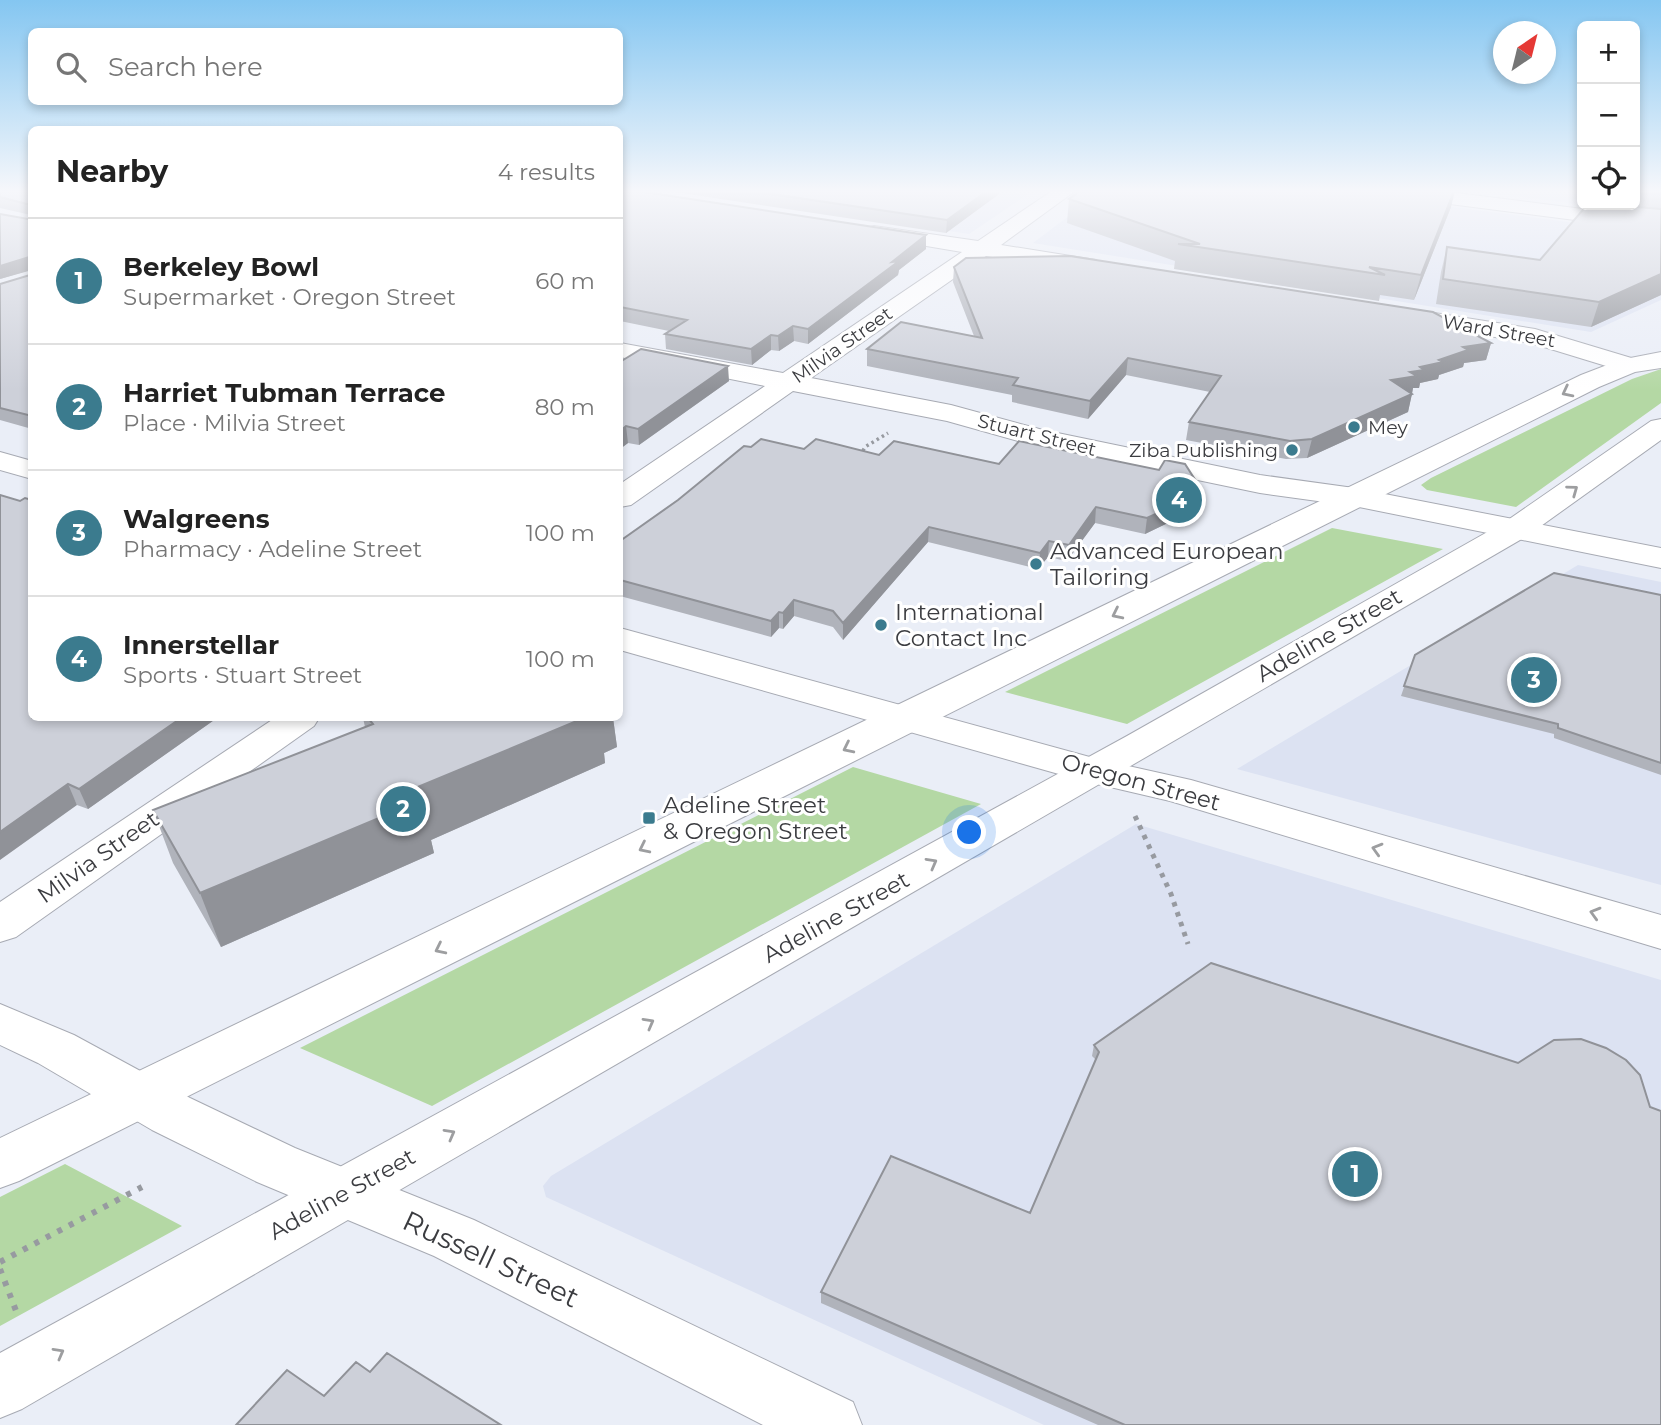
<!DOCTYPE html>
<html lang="en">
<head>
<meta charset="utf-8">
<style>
	:root { --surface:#fff; --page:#f2f2f2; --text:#222; --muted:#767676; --line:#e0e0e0; --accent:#3b7b8e }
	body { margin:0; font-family:Montserrat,sans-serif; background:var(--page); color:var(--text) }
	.controls { position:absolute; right:21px; top:21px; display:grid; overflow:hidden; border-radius:10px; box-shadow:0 4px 10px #0003 }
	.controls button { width:63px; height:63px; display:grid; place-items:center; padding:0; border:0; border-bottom:2px solid var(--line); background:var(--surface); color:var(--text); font:35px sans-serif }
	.compass { position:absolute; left:1493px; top:21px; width:63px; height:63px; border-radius:50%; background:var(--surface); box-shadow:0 4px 10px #0003; rotate:35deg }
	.you { position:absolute; left:970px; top:833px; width:24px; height:24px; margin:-18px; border:5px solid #fff; border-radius:50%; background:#1a73e8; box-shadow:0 0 0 10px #1a73e833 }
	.badge { display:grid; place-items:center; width:46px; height:46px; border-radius:50%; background:var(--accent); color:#fff; font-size:23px; font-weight:700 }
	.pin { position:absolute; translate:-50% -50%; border:4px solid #fff; box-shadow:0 2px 7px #0006 }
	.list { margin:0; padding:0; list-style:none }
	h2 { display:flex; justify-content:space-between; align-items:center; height:91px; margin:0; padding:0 28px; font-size:30px }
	h2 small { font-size:23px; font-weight:400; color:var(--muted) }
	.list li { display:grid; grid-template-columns:46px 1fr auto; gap:21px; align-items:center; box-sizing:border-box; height:126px; padding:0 28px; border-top:2px solid var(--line) }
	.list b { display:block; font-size:26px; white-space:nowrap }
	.list p { margin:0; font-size:23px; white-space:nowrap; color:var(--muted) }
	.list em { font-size:23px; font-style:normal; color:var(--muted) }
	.icon { flex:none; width:38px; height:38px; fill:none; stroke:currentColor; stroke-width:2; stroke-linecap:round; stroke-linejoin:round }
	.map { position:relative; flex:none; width:1661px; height:1425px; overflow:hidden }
	.search { position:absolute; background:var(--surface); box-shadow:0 4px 10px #0003; left:28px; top:28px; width:595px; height:77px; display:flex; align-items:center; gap:18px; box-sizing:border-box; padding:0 24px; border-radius:10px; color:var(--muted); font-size:26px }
	.panel { position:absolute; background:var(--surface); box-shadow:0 4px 10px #0003; left:28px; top:126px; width:595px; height:595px; border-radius:10px }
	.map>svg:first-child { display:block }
</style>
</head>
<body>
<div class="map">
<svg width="1661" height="1425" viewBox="0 0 1661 1425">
	<rect width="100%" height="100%" fill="#eaeef7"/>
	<path fill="#dce2f2" d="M753 191H1033L969 234 739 199Z
		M1102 191H1329L1661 234V300L1591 332 1033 243Z
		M1472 191H1582V205H1635L1660 214Z
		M1578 565 1661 582V885L1237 769Z
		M1136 824 1661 980V1425H1044L546 1197 543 1186 551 1176Z"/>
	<path fill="#b4d8a4" d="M1661 369V403L1516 507 1427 490 1421 485 1431 478 1632 379Z
		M1332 528 1443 549 1127 724 1005 692Z
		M853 767 981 804 432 1106 300 1048Z
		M65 1164 182 1226 0 1326V1197Z"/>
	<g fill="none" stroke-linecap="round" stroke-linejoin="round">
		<g stroke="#a7aab3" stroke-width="2">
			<path id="street" d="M1052 191H1075L1001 245 1096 260 1099 265 1096 270 1088 272 986 256 811 378 951 405 1043 430 1260 475 1354 488 1661 548V568L1354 506 1260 493 1039 447 947 421 793 391 631 505 620 507V484L765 386 620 357V343L783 373 962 252 867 236 863 232 867 228 874 226 978 241Z
				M1385 191H1441L1661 219V231L1395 197Z
				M1403 308 1535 329 1638 360 1642 365 1638 370 1629 373 1531 343 1394 320 1391 315 1394 310Z
				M0 452 32 461V479L0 470Z
				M620 628 1097 759 1191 780 1661 915V949L1170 801 1080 780 620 650Z
				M275 718H319L314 726 16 937 0 942V902Z
				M0 1004 74 1035 190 1098 295 1148 474 1220 853 1402 862 1425H763L434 1256 257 1182 152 1130 38 1063 0 1045Z"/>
		</g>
		<g stroke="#a7aab3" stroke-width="2">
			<path id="secondary" d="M1661 352V368L1635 372 1599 387 19 1181 0 1188V1138L1581 375 1620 360Z
				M1661 419V440L1527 536 22 1409 0 1418V1353L1127 736 1505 522 1651 421Z"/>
		</g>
		<path stroke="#979aa0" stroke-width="3.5" stroke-dasharray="2.5 3.5" stroke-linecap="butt" d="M860 456 865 447 888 433"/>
		<path stroke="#979aa0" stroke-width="5" stroke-dasharray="4.5 6" stroke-linecap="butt" d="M1135 816 1171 894 1188 944"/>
		<path stroke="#979aa0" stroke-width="6" stroke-dasharray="5 8" stroke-linecap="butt" d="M0 1262 142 1187
			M0 1269 18 1316"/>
		<use href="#street" fill="#fff" fill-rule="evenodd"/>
		<use href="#secondary" fill="#fff" fill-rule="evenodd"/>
	</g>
	<path fill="#b0b3bb" d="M0 191H32V429L0 420V284L30 275V270L0 279 28 219 31 217V215L0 208Z
		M620 191 926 249 899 270 898 275 808 344 794 341 779 351 771 350 752 365 666 349 665 334 669 331 620 321Z
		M668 191H999V194L946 233Z
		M1635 191H1661V295L1591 327 1436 304 1441 272 1447 247 1540 260 1587 205H1635Z
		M1069 199 1451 207 1414 300 1380 295 1379 301 1174 269 1175 261 1067 223Z
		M954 267 1491 343 1486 360 1464 363 1463 367 1439 375 1438 379 1420 383 1419 388H1413L1408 412 1307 458 1286 459 1186 440 1189 422 1210 392 1126 375 1088 419 1012 402V395L867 366V349L974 336 953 282Z
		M620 362 729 381 639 445 628 443 620 449Z
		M751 447 804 449 999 464 1203 492 1201 507 1145 534 1095 523 1067 561 1048 557 1038 569 928 542 843 640 833 627 794 616 783 629 779 628 771 637 620 596V541Z
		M1661 595V775L1554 738V734L1401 696 1415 655Z
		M32 718H217L88 809 77 805Z
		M363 718H613L617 747 604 753 605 763 431 840 434 853 221 947 173 863 153 810 365 727Z
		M1094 1045 1661 1425H1098L821 1303V1292L1030 1213 1096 1060 1092 1056Z"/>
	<path fill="#909298" d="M987 191H999V194L946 233 947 220Z
		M1454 191H1455L1451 207 1414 300 1421 275Z
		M926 235V249L899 270 898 275 808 344V329Z
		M29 257 32 270 0 279V266Z
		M1661 274V295L1591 327 1599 302Z
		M793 326 794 341 779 351 778 336Z
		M771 335V350L752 365 751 349Z
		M1491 343 1486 360 1464 363 1463 367 1439 375 1438 379 1420 383 1419 388H1413L1412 394 1391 380 1439 360 1463 347Z
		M1128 358 1126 375 1088 419 1090 401Z
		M728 366 729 381 639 445 638 429Z
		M1412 394 1408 412 1307 458 1312 439Z
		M626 426 628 443 620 449V431Z
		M1203 492 1201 507 1145 534 1147 518Z
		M1096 507 1095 523 1067 561 1069 545Z
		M929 527 928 542 843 640V623Z
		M1049 541 1048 557 1038 569 1040 553Z
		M794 600V616L783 629V613Z
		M779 612V628L771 637V621Z
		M181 718H217L88 809 79 789Z
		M584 718H613L617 747 604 753 605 763 431 840 434 853 221 947 200 893 413 789Z
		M68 784 77 805 0 860V832Z"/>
	<path fill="#cdd0d9" stroke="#909298" stroke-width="2" d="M0 191H32V416L0 408V284L30 275 29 257 0 266V214L28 219 31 217V205L0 197Z
		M620 191H638L926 235 892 262 899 261 808 329 793 326 778 336 771 335 751 349 665 334 687 320 620 307Z
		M751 191H987L947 220Z
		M1080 191H1454L1421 275 1369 267 1385 275 1178 244H1200L1069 199Z
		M1587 205H1613L1661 209V274L1599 302 1443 279 1447 247 1540 260Z
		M1070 256 1433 312 1491 343 1463 347 1468 350 1439 360 1443 362 1420 367 1424 370 1410 372 1417 376 1391 380 1412 394 1312 439 1290 441 1189 422 1221 376 1128 358 1090 401 1013 385 1018 378 867 349 901 322 982 338 954 267 966 258Z
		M641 349 728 366 638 429 626 426 620 431V362Z
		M761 439 804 449 816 439 879 455 894 441 999 464 1019 441 1159 470 1165 460 1185 464 1203 492 1147 518 1096 507 1069 545 1049 541 1040 553 929 527 843 623 833 611 794 600 783 613 779 612 771 621 620 580V541L678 500 744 446 751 447Z
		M0 495 20 501 25 498 32 500V718H181L79 789 68 784 0 832Z
		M1554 573 1661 595V763L1558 728V724L1404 686 1415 655Z
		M368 718H584L413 789 422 800 200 893 153 810 373 724Z
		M1211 963 1518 1063 1554 1040 1581 1039 1606 1048 1626 1060 1640 1075 1650 1107 1661 1111V1425H1125L821 1292 891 1156 1030 1213 1099 1052 1094 1045Z
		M387 1353 501 1425H236L287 1370 324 1396 356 1362 370 1372Z"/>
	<defs><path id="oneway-chevron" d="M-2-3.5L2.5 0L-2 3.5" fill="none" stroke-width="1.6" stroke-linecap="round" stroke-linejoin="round" transform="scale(1.75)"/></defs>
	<g stroke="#9d9ea0">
		<use href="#oneway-chevron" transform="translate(1567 392) rotate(153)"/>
		<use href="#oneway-chevron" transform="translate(1573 490) rotate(-36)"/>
		<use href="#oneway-chevron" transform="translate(1117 614) rotate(154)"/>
		<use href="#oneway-chevron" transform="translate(848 748) rotate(154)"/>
		<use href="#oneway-chevron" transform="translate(644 848) rotate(154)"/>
		<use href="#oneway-chevron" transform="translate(1377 849) rotate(-164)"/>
		<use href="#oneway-chevron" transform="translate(932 863) rotate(-29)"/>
		<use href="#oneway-chevron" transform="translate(1595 913) rotate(-164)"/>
		<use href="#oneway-chevron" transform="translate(440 949) rotate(154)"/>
		<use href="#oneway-chevron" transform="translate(649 1023) rotate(-29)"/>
		<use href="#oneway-chevron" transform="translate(450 1134) rotate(-29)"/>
		<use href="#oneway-chevron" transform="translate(59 1353) rotate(-29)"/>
	</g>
	<linearGradient id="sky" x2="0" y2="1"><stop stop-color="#84c6f1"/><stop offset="0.49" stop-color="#f6f7fb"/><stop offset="1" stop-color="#f6f7fb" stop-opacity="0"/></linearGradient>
	<rect width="1661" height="390" fill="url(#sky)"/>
	<g fill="#3b7b8e" stroke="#fff" stroke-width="2.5">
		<circle cx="1354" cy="427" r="7"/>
		<circle cx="1292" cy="450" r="7"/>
		<circle cx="1036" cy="564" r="7"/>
		<circle cx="881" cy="625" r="7"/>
		<rect x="642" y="811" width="14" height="14" rx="3.5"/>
	</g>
	<g text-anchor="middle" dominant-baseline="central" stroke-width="6" stroke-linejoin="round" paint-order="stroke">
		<g font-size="19" fill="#3b3c40" stroke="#fff">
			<text transform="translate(1499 331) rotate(10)">Ward Street</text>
			<text transform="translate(842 345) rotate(-35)">Milvia Street</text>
			<text transform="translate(1037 435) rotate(14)">Stuart Street</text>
		</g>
		<g font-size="19" fill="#3b3c40" stroke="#fff" text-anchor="start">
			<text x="1368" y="427">Mey</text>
			<text x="1278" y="450" text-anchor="end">Ziba Publishing</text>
		</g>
		<g font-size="23" fill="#3b3c40" stroke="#fff" text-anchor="start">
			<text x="1050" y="551">Advanced European<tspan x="1050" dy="26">Tailoring</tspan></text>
			<text x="895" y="612">International<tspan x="895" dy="26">Contact Inc</tspan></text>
			<text x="663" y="805">Adeline Street<tspan x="663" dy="26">&amp; Oregon Street</tspan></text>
		</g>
		<g font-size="23" fill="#3b3c40" stroke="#fff">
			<text transform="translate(1329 635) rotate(-30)">Adeline Street</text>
			<text transform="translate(1141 782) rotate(15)">Oregon Street</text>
			<text transform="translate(98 857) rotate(-35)">Milvia Street</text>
			<text transform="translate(836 917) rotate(-29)">Adeline Street</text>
			<text transform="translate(342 1194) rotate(-29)">Adeline Street</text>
		</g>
		<g font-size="28" fill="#3b3c40" stroke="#fff">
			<text transform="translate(491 1259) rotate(25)">Russell Street</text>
		</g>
	</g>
</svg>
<div class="controls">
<button>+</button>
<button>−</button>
<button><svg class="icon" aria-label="locate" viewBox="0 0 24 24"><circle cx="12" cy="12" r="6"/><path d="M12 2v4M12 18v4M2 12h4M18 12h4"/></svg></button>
</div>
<svg class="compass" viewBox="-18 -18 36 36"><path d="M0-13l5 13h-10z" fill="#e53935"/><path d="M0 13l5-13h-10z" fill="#767676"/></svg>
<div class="you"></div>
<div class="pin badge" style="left:1355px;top:1174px">1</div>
<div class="pin badge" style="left:403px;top:809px">2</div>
<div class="pin badge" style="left:1534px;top:680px">3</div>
<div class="pin badge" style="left:1179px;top:500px">4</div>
<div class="search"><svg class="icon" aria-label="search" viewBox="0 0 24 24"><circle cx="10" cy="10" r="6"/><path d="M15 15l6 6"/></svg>Search here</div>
<section class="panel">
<h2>Nearby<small>4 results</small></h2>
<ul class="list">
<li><span class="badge">1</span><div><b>Berkeley Bowl</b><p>Supermarket · Oregon Street</p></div><em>60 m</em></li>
<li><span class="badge">2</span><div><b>Harriet Tubman Terrace</b><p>Place · Milvia Street</p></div><em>80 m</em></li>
<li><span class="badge">3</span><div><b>Walgreens</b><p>Pharmacy · Adeline Street</p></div><em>100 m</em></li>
<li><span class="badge">4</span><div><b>Innerstellar</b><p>Sports · Stuart Street</p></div><em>100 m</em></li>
</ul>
</section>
</div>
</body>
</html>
